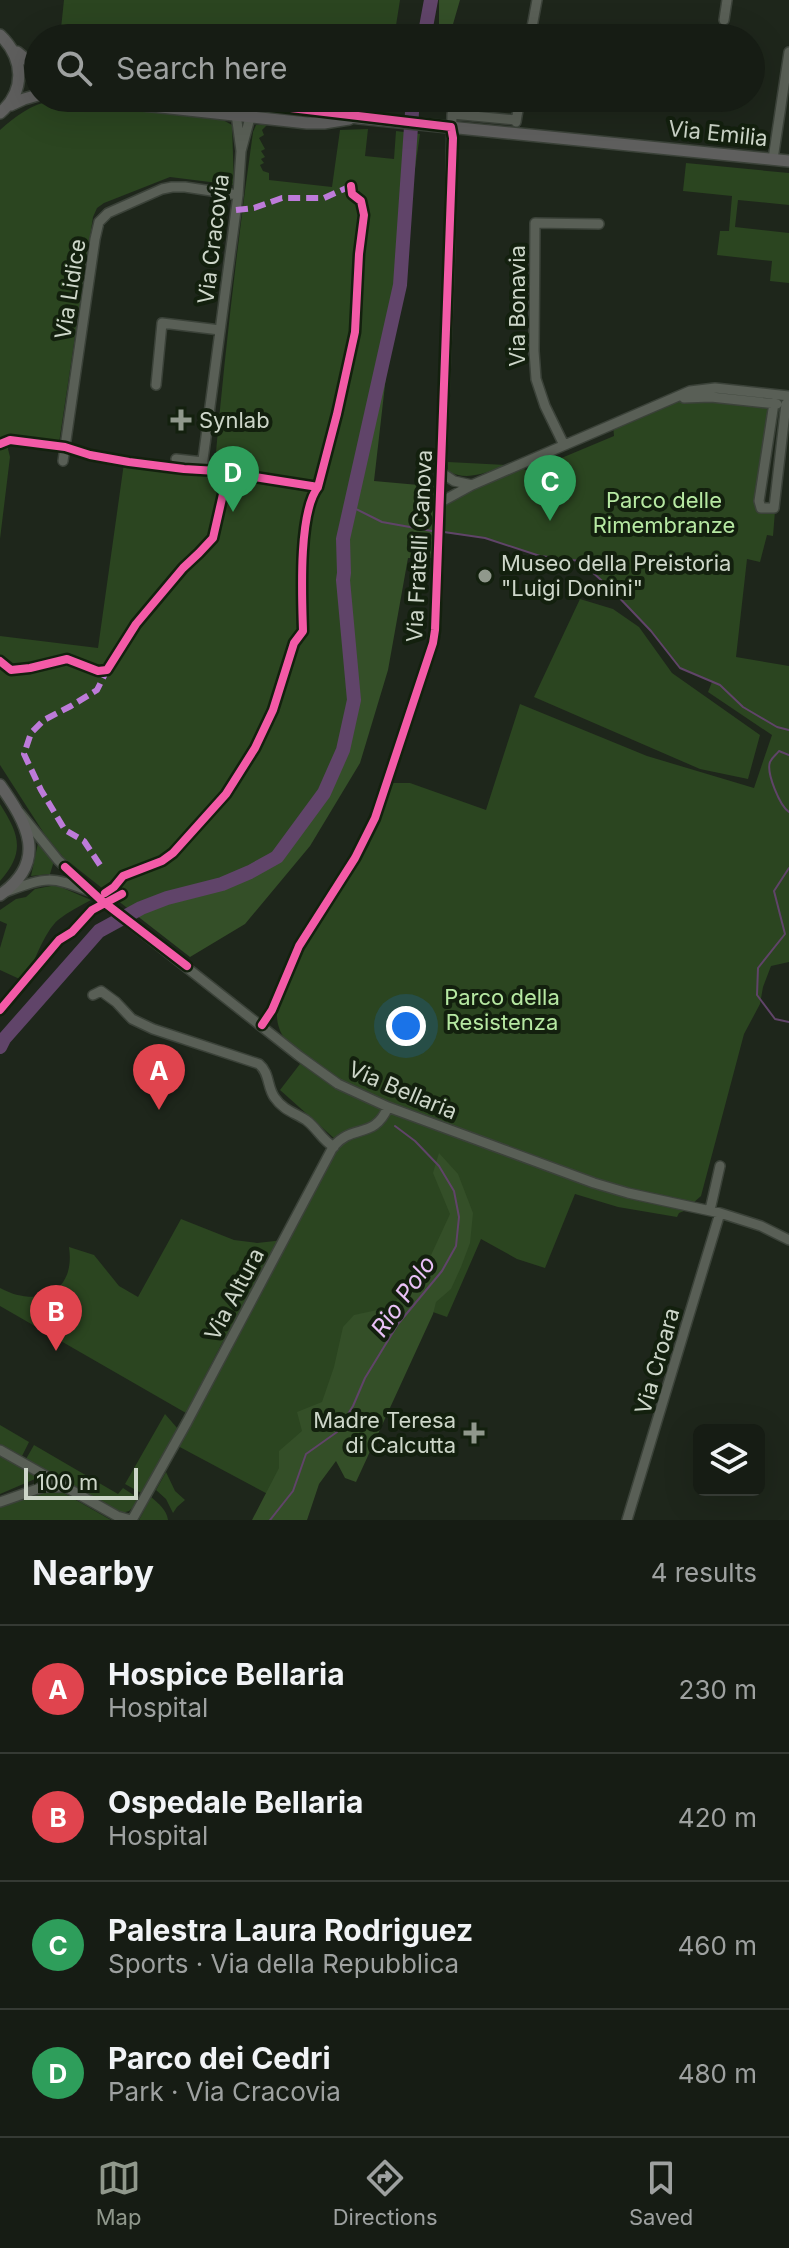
<!DOCTYPE html>
<html lang="en">
<head>
<meta charset="utf-8">
<style>
	:root { --surface:#161c14; --page:#232922; --text:#f1f3f6; --muted:#9ea1a0; --line:#353a34; --accent:#90988c }
	body { margin:0; font-family:Inter,sans-serif; background:var(--page); color:var(--text) }
	.controls { position:absolute; right:24px; bottom:24px; display:grid; overflow:hidden; border-radius:12px; box-shadow:0 8px 32px #0002 }
	.controls button { width:72px; height:72px; display:grid; place-items:center; padding:0; border:0; border-bottom:2px solid var(--line); background:var(--surface); color:var(--text); font:40px sans-serif }
	.scale { position:absolute; left:24px; bottom:20px; width:114px; box-sizing:border-box; padding-left:8px; border:4px solid #cdd6c9; border-top:0; font-size:22px; line-height:28px; white-space:nowrap; color:#cdd6c9; -webkit-text-stroke:6px #13200e; paint-order:stroke }
	.you { position:absolute; left:406px; top:1026px; width:28px; height:28px; margin:-20px; border:6px solid #fff; border-radius:50%; background:#1a73e8; box-shadow:0 0 0 12px #1a73e833 }
	.badge { display:grid; place-items:center; width:52px; height:52px; border-radius:50%; background:var(--accent); color:#fff; font-size:26px; font-weight:700 }
	.pin { position:absolute; translate:-50% -66px; filter:drop-shadow(0 2px 4px #0008) }
	.pin::after { content:''; position:absolute; top:42px; width:28px; height:24px; background:inherit; clip-path:polygon(0 0,100% 0,50% 100%) }
	.list { margin:0; padding:0; list-style:none }
	h2 { display:flex; justify-content:space-between; align-items:center; height:104px; margin:0; padding:0 32px; font-size:34px }
	h2 small { font-size:26px; font-weight:400; color:var(--muted) }
	.list li { display:grid; grid-template-columns:52px 1fr auto; gap:24px; align-items:center; box-sizing:border-box; height:128px; padding:0 32px; border-top:2px solid var(--line) }
	.list b { display:block; font-size:30px; white-space:nowrap }
	.list p { margin:0; font-size:26px; white-space:nowrap; color:var(--muted) }
	.list em { font-size:26px; font-style:normal; color:var(--muted) }
	.icon { flex:none; width:44px; height:44px; fill:none; stroke:currentColor; stroke-width:2; stroke-linecap:round; stroke-linejoin:round }
	.map { position:relative; flex:none; width:789px; height:1520px; overflow:hidden }
	.search { position:absolute; background:var(--surface); box-shadow:0 8px 32px #0002; left:24px; right:24px; top:24px; height:88px; display:flex; align-items:center; gap:20px; box-sizing:border-box; padding:0 28px; border-radius:44px; color:var(--muted); font-size:30px }
	.sheet { height:616px; background:var(--surface) }
	nav { display:flex; justify-content:space-around; align-items:center; box-sizing:border-box; height:112px; border-top:2px solid var(--line); background:var(--surface); font-size:22px; color:var(--muted) }
	nav a { display:grid; justify-items:center; gap:4px }
	nav .on { color:var(--accent) }
	.map>svg:first-child { display:block }
</style>
</head>
<body>
<div class="map">
<svg width="789" height="1520" viewBox="0 0 789 1520">
	<rect width="100%" height="100%" fill="#1e261b"/>
	<path fill="#2b4520" d="M64 0H400L394 38H60Z
		M298 98H379L376 111 298 102Z
		M52 101 223 120 232 125 234 185 170 177 104 203 97 208 93 217 59 443 10 438 8 449 10 457 0 539V130C16 116 31 104 52 101Z
		M256 125H267L262 130 264 135 259 138 265 149 261 151 265 157 261 159 264 163 260 165 263 171 269 173V180L332 187 340 130 368 129 365 156 394 159 396 131 420 134 399 280 343 539 354 700 339 760 301 825 250 872 168 900 136 915 64 858 45 835 0 765V636L98 648 124 463 214 474C224 360 237 246 253 132Z
		M686 163 789 173V205L738 200 735 227 789 233V283L770 281 772 261 717 255 720 231H729L732 196 683 191Z
		M673 398 771 403 756 510 775 511 773 536 767 535 760 562 747 559 736 657 789 666V962L771 966 763 987 760 1004 744 1034 701 1196 684 1211 679 1213 677 1217 618 1207 575 1194 545 1268 517 1259 481 1239 447 1317 430 1311 279 1500 176 1445 274 1257 221 1345 186 1413 0 1306V1288C37 1308 76 1294 69 1247L94 1255 119 1286 138 1297 181 1219 234 1240 257 1243 284 1240 336 1140 280 1090 303 1060C289 1045 276 1033 277 1013L295 965 369 845 388 783H410L486 810 520 704 647 756 754 788 772 735 708 692 712 682 680 668 651 631 611 589 580 561 540 556 485 538 445 533 446 505 456 493 519 465 528 472 614 436 613 424Z
		M448 462 506 465C488 472 467 482 448 471Z
		M580 599 613 609 639 627 672 673 760 735 748 779 700 769 534 697Z
		M0 804C19 834 26 852 0 881Z
		M38 843 54 861 50 874 31 876Z
		M56 885 91 900C80 906 68 912 58 920 45 931 32 965 26 982L0 970V948L7 924 0 921V910L16 899 26 897 35 889Z
		M165 1414 178 1429 143 1494 125 1484Z
		M0 1425 29 1442 22 1456 0 1444Z
		M34 1445 118 1494 123 1488 141 1500 129 1511 122 1513 26 1459Z
		M0 1456 34 1475 35 1479 0 1494Z
		M166 1472 175 1491 185 1500 177 1507 173 1513 166 1499 156 1490Z
		M47 1489 62 1492 111 1520H0V1505Z
		M151 1497C158 1503 167 1510 168 1520H139Z"/>
	<path fill="#344f28" d="M439 0H460L449 38H439Z
		M393 315 374 481 441 487 435 558H408L388 670 360 763 310 846 245 924 190 957 136 915 168 900 250 871 301 825 324 793 343 750 354 700 347 625 343 539Z
		M439 1153 458 1174 473 1213 470 1243 461 1267 451 1289 436 1302 433 1314 356 1482 345 1478 336 1461 319 1484 307 1520H252L279 1468V1451L302 1431 297 1412 322 1402 334 1367 343 1327 354 1315 391 1307 426 1266 450 1214 433 1173Z"/>
	<g fill="none" stroke-linecap="round" stroke-linejoin="round">
		<path stroke="#604469" stroke-width="2" d="M350 506 382 522 432 531
			M444 532 485 538 540 556 580 561 611 589 651 631 680 668 720 685 743 707 777 727 789 730
			M789 755 779 751C776 755 772 757 770 762 766 773 780 806 789 812
			M789 868 774 891 785 934 758 968 757 995 775 1019 789 1022
			M270 1520 293 1491 306 1454 337 1432 353 1406 365 1378 398 1324 442 1271 456 1246 459 1217 454 1191 439 1166 415 1141 395 1126"/>
		<path stroke="#604469" stroke-width="14" d="M424 38 431 0
			M0 1047 4 1039 99 931 141 908 167 898 222 884 250 872 277 857 324 793 343 750 354 700 343 580 344 573 343 539 400 285 413 98"/>
		<g stroke="#3b4239" stroke-width="12">
			<path id="minor" d="M724 20 727 0
				M530 38 537 0
				M516 122 520 98
				M773 159 789 52
				M156 385 162 323 220 330
				M684 398 711 397 777 404
				M774 403 759 501 761 508H774L786 404
				M564 445 545 406 536 379 534 351 535 223 599 224
				M176 459 203 462
				M63 461 95 239 99 222 108 213 162 189 172 187H185L238 195
				M202 467 238 195 241 151 236 114 237 108 246 102 251 107V114L241 151
				M442 473 454 481 472 485
				M441 502 472 485 690 391 715 388 789 396
				M20 813 58 860 101 900 299 1056 338 1084 388 1107 594 1183 628 1193 720 1213 761 1226 789 1240
				M8 891C47 877 50 876 89 891
				M93 995 101 991 116 1002 132 1019 153 1029 259 1064C270 1073 267 1088 275 1098 283 1110 295 1113 306 1120 317 1128 322 1140 334 1147
				M262 1025 272 1010 299 946 355 858 375 818 433 643 435 630 450 240 452 114 516 120
				M710 1210 720 1166
				M0 1450 117 1516 131 1520
				M0 1502 43 1487H61
				M132 1520 187 1422 333 1147C353 1123 374 1140 388 1107
				M627 1520 720 1213"/>
		</g>
		<g stroke="#3b4239" stroke-width="14">
			<path id="major" d="M0 35C24 58 26 91 0 113
				M17 52 38 69
				M79 98 307 123H324L349 119
				M217 98 359 118 789 161
				M11 105 24 99 38 95
				M0 785C27 823 49 861 0 895"/>
		</g>
		<use href="#minor" stroke="#595f56" stroke-width="9"/>
		<use href="#major" stroke="#5f5f5e" stroke-width="11"/>
		<path stroke="#bd7bd9" stroke-width="6" stroke-dasharray="12 6" stroke-linecap="butt" d="M236 210 254 208 282 198H324L351 186
			M100 865 84 841 65 830 41 790 24 754 31 733 44 720 71 706 97 690 107 670"/>
		<g stroke="#13200e" stroke-width="13">
			<path id="cycleway" d="M0 444 10 440 65 447 90 455 129 462 184 469 217 471 318 487
				M0 661 11 670 30 668 67 659 98 671 107 670 136 624 183 568 199 553 213 538 226 481 231 475
				M65 867 101 900 187 966
				M105 893 114 887 123 876 162 861 173 853 226 794 255 748 273 710 294 643 303 631C302 598 298 513 318 487L337 414 355 332 359 254 364 215 361 201 352 194 351 186
				M0 1010 59 940 72 932 92 910 122 894
				M262 1025 272 1010 299 946 355 858 375 818 433 643 435 630 453 138 451 127 265 105"/>
		</g>
		<use href="#cycleway" stroke="#f35aa7" stroke-width="8"/>
	</g>
	<g fill="#90988c" stroke="#13200e" stroke-width="3">
		<path d="M177 408h8v8h8v8h-8v8h-8v-8h-8v-8h8z"/>
		<circle cx="485" cy="576" r="8"/>
		<path d="M470 1421h8v8h8v8h-8v8h-8v-8h-8v-8h8z"/>
	</g>
	<g text-anchor="middle" dominant-baseline="central" stroke-width="8" stroke-linejoin="round" paint-order="stroke">
		<g font-size="22" fill="#cdd6c9" stroke="#13200e">
			<text transform="translate(718 133) rotate(6)">Via Emilia</text>
			<text transform="translate(213 239) rotate(-83)">Via Cracovia</text>
			<text transform="translate(70 289) rotate(-81)">Via Lidice</text>
			<text transform="translate(517 306) rotate(-90)">Via Bonavia</text>
			<text transform="translate(419 546) rotate(-87)">Via Fratelli Canova</text>
			<text transform="translate(403 1090) rotate(23)">Via Bellaria</text>
			<text transform="translate(234 1294) rotate(-62)">Via Altura</text>
			<text transform="translate(657 1361) rotate(-74)">Via Croara</text>
		</g>
		<g font-size="22" fill="#cdd6c9" stroke="#13200e" text-anchor="start">
			<text x="199" y="420">Synlab</text>
			<text x="501" y="563">Museo della Preistoria<tspan x="501" dy="25">"Luigi Donini"</tspan></text>
			<text x="456" y="1420" text-anchor="end">Madre Teresa<tspan x="456" dy="25">di Calcutta</tspan></text>
		</g>
		<g font-size="22" fill="#b6e8a2" stroke="#13200e">
			<text x="664" y="500">Parco delle<tspan x="664" dy="25">Rimembranze</tspan></text>
			<text x="502" y="997">Parco della<tspan x="502" dy="25">Resistenza</tspan></text>
		</g>
		<g font-size="24" font-style="italic" fill="#eac1f7" stroke="#13200e">
			<text transform="translate(403 1296) rotate(-55)">Rio Polo</text>
		</g>
	</g>
</svg>
<div class="controls">
<button><svg class="icon" aria-label="layers" viewBox="0 0 24 24"><path d="M12 4l9 5-9 5-9-5zM3 14l9 5 9-5"/></svg></button>
</div>
<div class="scale">100 m</div>
<div class="you"></div>
<div class="pin badge" style="left:159px;top:1110px;background:#e0444e">A</div>
<div class="pin badge" style="left:56px;top:1351px;background:#e0444e">B</div>
<div class="pin badge" style="left:550px;top:521px;background:#2e9e5b">C</div>
<div class="pin badge" style="left:233px;top:512px;background:#2e9e5b">D</div>
<div class="search"><svg class="icon" aria-label="search" viewBox="0 0 24 24"><circle cx="10" cy="10" r="6"/><path d="M15 15l6 6"/></svg>Search here</div>
</div>
<section class="sheet">
<h2>Nearby<small>4 results</small></h2>
<ul class="list">
<li><span class="badge" style="background:#e0444e">A</span><div><b>Hospice Bellaria</b><p>Hospital</p></div><em>230 m</em></li>
<li><span class="badge" style="background:#e0444e">B</span><div><b>Ospedale Bellaria</b><p>Hospital</p></div><em>420 m</em></li>
<li><span class="badge" style="background:#2e9e5b">C</span><div><b>Palestra Laura Rodriguez</b><p>Sports · Via della Repubblica</p></div><em>460 m</em></li>
<li><span class="badge" style="background:#2e9e5b">D</span><div><b>Parco dei Cedri</b><p>Park · Via Cracovia</p></div><em>480 m</em></li>
</ul>
</section>
<nav>
<a class="on"><svg class="icon" aria-label="map" viewBox="0 0 24 24"><path d="M3 6l6-2 6 2 6-2v14l-6 2-6-2-6 2zM9 4v14M15 6v14"/></svg>Map</a>
<a><svg class="icon" aria-label="directions" viewBox="0 0 24 24"><path d="M12 3l9 9-9 9-9-9zM9 14v-3h6M13 9l2 2-2 2"/></svg>Directions</a>
<a><svg class="icon" aria-label="saved" viewBox="0 0 24 24"><path d="M7 4h10v16l-5-4-5 4z"/></svg>Saved</a>
</nav>
</body>
</html>
